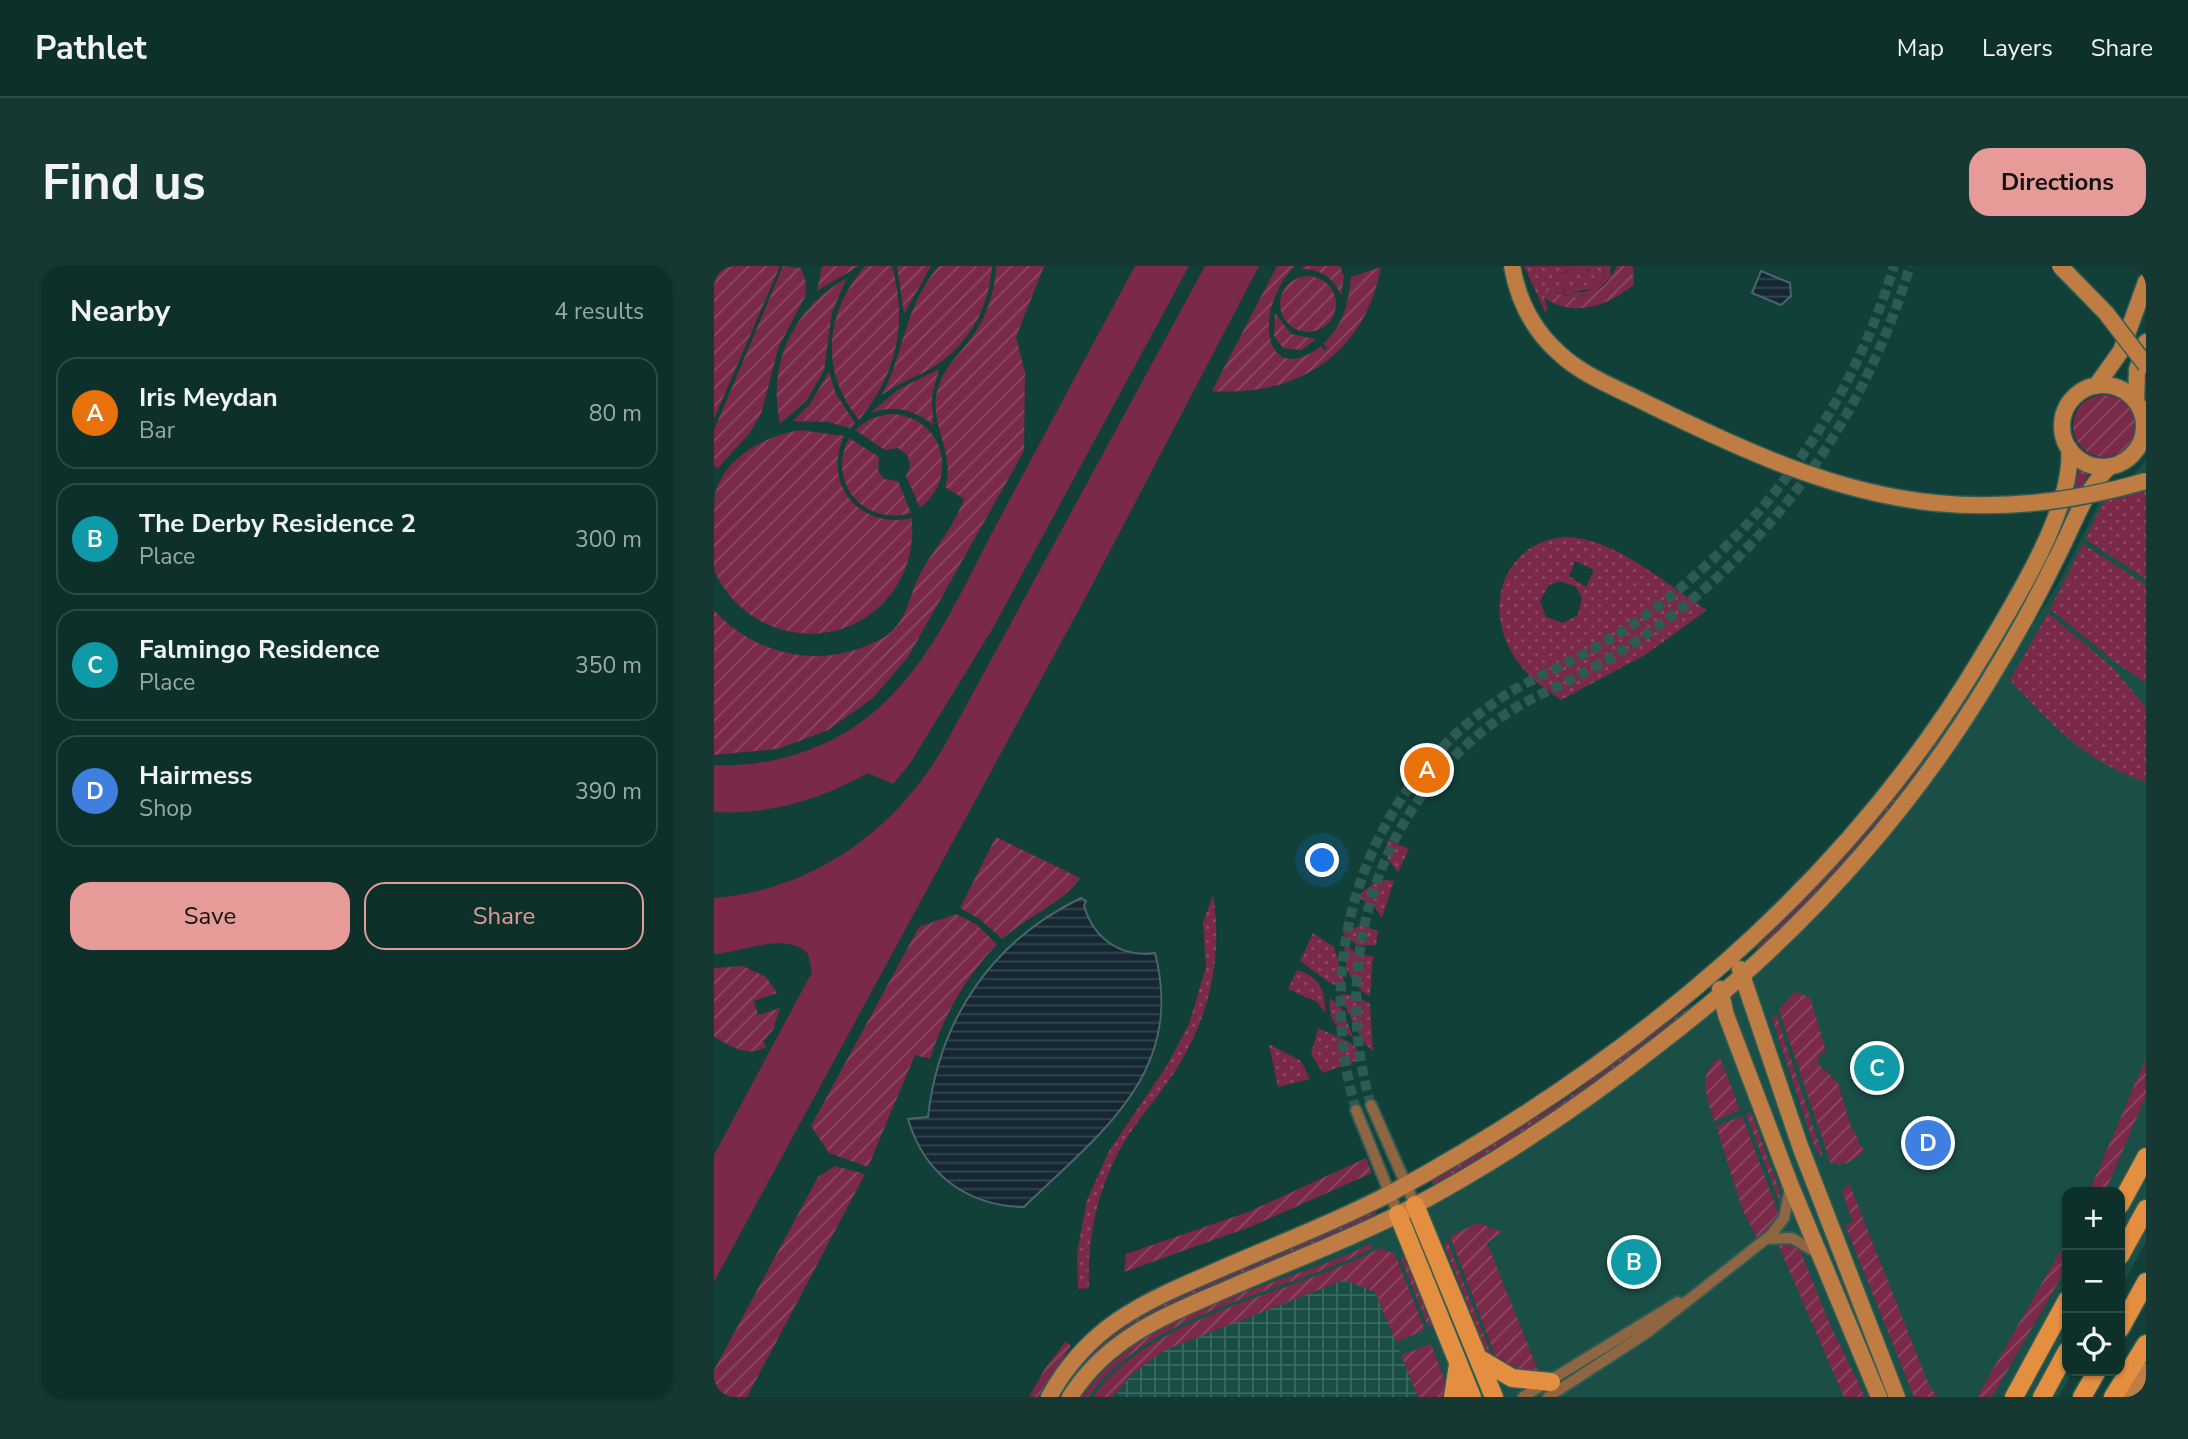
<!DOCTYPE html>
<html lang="en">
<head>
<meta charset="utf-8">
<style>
	:root { --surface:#0d302a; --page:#163832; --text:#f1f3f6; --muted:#9aa9a8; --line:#2d4b47; --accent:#e69b98 }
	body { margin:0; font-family:"Nunito Sans",sans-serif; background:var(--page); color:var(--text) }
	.controls { position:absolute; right:21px; bottom:21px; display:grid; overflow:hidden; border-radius:14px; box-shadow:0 2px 5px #0004 }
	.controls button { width:63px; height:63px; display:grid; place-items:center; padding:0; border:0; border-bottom:2px solid var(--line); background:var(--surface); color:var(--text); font:35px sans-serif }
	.you { position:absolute; left:609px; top:595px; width:24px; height:24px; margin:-18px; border:5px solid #fff; border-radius:50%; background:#1a73e8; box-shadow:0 0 0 10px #1a73e833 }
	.badge { display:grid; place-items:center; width:46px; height:46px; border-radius:50%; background:var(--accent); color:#fff; font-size:23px; font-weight:700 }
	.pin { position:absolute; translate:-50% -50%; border:4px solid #fff; box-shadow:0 2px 7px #0006 }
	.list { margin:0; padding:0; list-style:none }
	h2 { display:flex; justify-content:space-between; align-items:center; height:91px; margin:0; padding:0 28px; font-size:30px }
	h2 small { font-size:23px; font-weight:400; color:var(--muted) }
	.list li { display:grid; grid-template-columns:46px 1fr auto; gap:21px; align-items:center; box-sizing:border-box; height:112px; margin:0 14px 14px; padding:0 14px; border:2px solid var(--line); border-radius:21px }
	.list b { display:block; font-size:26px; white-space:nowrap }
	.list p { margin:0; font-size:23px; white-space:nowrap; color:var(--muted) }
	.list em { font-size:23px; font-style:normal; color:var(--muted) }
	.actions { display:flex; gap:14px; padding:21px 28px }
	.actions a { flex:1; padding:16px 0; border:2px solid var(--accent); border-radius:21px; text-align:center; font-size:24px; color:var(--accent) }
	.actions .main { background:var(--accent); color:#111 }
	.icon { flex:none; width:38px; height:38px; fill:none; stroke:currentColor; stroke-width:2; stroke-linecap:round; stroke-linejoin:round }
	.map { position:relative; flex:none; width:1432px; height:1131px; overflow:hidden; border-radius:21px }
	header { display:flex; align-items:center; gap:42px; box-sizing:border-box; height:98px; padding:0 35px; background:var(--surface); border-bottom:2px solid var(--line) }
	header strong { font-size:33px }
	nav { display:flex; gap:38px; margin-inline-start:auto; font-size:24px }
	.intro { display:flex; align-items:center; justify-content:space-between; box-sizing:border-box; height:168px; padding:0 42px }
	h1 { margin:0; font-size:49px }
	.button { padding:18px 32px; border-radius:21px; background:var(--accent); color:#111; font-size:24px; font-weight:700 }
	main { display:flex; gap:42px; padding:0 42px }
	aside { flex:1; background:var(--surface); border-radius:21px; box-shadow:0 2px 5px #0004 }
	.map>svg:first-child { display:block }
</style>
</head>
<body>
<header>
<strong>Pathlet</strong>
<nav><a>Map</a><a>Layers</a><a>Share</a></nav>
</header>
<div class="intro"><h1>Find us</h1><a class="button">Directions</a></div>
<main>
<aside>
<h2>Nearby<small>4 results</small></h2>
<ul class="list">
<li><span class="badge" style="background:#e8710a">A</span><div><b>Iris Meydan</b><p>Bar</p></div><em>80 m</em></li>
<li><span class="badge" style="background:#0f9aa8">B</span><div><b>The Derby Residence 2</b><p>Place</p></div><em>300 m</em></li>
<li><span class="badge" style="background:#0f9aa8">C</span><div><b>Falmingo Residence</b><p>Place</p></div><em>350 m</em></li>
<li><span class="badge" style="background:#3f7fe0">D</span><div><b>Hairmess</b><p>Shop</p></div><em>390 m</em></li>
</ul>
<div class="actions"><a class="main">Save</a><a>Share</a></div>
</aside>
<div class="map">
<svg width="1432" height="1131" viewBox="0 0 1432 1131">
	<defs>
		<pattern id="industrial-grid" width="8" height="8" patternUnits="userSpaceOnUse" patternTransform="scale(1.75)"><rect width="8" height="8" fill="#194f47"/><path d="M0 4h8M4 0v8" fill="none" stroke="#396962"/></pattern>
		<pattern id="grass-dots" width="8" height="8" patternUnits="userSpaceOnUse" patternTransform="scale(1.75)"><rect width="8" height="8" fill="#7a2948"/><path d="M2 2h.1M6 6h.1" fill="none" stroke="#8c4963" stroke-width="1.8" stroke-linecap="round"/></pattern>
		<pattern id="garden-furrows" width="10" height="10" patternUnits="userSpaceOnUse" patternTransform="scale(1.75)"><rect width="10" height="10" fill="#7a2948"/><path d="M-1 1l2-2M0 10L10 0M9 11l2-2" fill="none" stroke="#8c4963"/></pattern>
		<pattern id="water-rules" width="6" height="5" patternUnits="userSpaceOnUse" patternTransform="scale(1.75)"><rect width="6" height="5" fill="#152733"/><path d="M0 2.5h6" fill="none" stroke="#364751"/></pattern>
	</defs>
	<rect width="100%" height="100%" fill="#114038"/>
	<path fill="#194f47" d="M1432 194V976L1406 1023V926H1353V1105H1359L1345 1131H362L405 1078 640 972 900 818 1164 581 1244 479 1344 318 1387 233 1402 218 1421 207Z"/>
	<path fill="url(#industrial-grid)" d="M630 1014 661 1025 704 1131H401L418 1108 451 1084Z"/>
	<path fill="url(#grass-dots)" fill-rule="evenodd" d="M810 0H860L851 6 849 25 859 31 839 25 830 32 834 43 831 46Z
		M872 0H889L891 10 880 23 858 25 853 19 854 12 863 4 875 6Z
		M1365 202 1375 207 1293 374 1222 487 1139 591 1046 685 1042 682C1151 577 1238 461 1310 328 1332 289 1357 247 1365 202Z
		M1415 215 1432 224V313L1371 273 1390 235Z
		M849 271C899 270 951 318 993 344L931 389 847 434C829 421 811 409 800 390 769 342 789 278 849 271ZM861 295 880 304 872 321 855 310ZM846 315 862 321 868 332 864 349 849 357 832 351 826 335 835 319Z
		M1369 278 1432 319V417L1401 396 1336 343Z
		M1334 347 1398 401 1432 441V516C1374 498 1336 457 1296 414Z
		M673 574 695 583 684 606 673 592Z
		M671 614 680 615 668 652 659 639 643 631 658 618Z
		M499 629C510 697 493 761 453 817 437 840 417 862 404 887 382 929 373 975 375 1022L364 1023 363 987 373 934 395 885 452 801 475 758 492 701 489 657Z
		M648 659 664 665 662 679 644 680 628 667Z
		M599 667 620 681 633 724 616 717 586 695Z
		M631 678 644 689 659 690 656 730C637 720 628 698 631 678Z
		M583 704C606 711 612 725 611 747L603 736 574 723Z
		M629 728 643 730 656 738 659 785C639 770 640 746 623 730Z
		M616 732 628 743 639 771C620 762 614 753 616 732Z
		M978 739 981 743 855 838 720 919 717 915 852 833Z
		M604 762 637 777 650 792 609 807 597 788Z
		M555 778 587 795 596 813 564 821Z
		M661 944 663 950 419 1059 387 1082 349 1131H344L378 1085 403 1062 448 1037Z"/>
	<path fill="url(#garden-furrows)" d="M0 0H66L0 153Z
		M69 0 87 2 92 17 91 31 65 80 47 148 35 168 4 202 0 200V164Z
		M108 0H145L103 25Z
		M151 0H178C194 56 183 109 145 154 105 105 111 47 151 0Z
		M183 0H217L190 48Z
		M225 0H278C275 43 254 81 216 103 200 112 183 118 168 129 191 85 190 40 225 0Z
		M282 0H330L302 71 311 106 310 185 194 391 159 432 114 464 64 483 0 489V344C36 385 95 401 147 382 158 377 171 373 179 364 194 350 197 324 207 306 221 281 240 261 250 233L231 221C242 186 215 160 223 126 227 106 239 95 251 80 270 58 281 29 282 0Z
		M563 0H581C538 42 549 125 607 80L611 85 613 82 609 78C630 58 634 38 637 11L667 1C651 88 584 131 498 125Z
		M591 0H626L630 11 627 29C619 11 606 3 587 3Z
		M903 0H919L920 19C893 40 861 52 830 32L833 21C860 40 891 30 903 0Z
		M566 38a28 28 0 1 1 56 0a28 28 0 1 1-56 0Z
		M133 12 118 46 110 105 92 135 66 158C53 98 79 42 133 12Z
		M561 47 577 68 602 73 588 84 569 82 560 70Z
		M225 103 218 130 219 159C200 143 179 139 156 147L185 123Z
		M115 106 122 128 141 157 136 162 114 156 79 155 96 138Z
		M1359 160a31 31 0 1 1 62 0a31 31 0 1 1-62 0Z
		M174 148C227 147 248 210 206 242L192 210 196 202 194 190 184 182 171 184 141 164 156 153Z
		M86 164 130 170C108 218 146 264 198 252V257C200 292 187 324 159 346 116 381 51 372 16 330 10 322 2 312 0 302 0 291 0 277 0 265 0 254 0 239 1 228 11 191 51 170 86 164Z
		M135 172 165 191 164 205 170 213 184 215 197 247C150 261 112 216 135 172Z
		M282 571 366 612C347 639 312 651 288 673L266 653 246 642Z
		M242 648 262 658 283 678C251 712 230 749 216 793L201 789 154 901 115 887 97 860 205 661Z
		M29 700 52 711 63 727 40 735 44 749 66 742 59 764 49 775 52 781C33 792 17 780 0 771V702Z
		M1080 726 1096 731 1112 785 1105 789 1104 798 1124 817 1137 861 1145 874 1143 876 1151 885 1132 898H1117L1065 744Z
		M1062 748 1110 893 1101 882 1058 752Z
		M1006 791 1026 844 1000 855C993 831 982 809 1006 791Z
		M1432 792V830L1391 926H1375Z
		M1037 846 1065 923 1067 940 1032 848Z
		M1028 850 1066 951 1043 972 1029 945 1002 860Z
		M652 892 658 907 536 961 410 1006 412 988 534 946Z
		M121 900 151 908 33 1131H0V1104L104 911Z
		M1135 917 1215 1119 1223 1131H1200L1131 959 1139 956 1128 926Z
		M764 957 788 966 773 977 826 1109 785 1100 736 970Z
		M1353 973V1001L1278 1131H1263Z
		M733 974 779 1092 771 1083 730 978Z
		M1068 975 1084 979 1114 1054 1151 1131H1130L1063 976Z
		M656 978 659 982C567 1029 438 1044 374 1131H368C433 1037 560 1026 656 978Z
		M666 982 681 988 711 1064 682 1076 661 1026 630 1014 451 1084 418 1108 398 1131H379C440 1046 577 1030 666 982Z
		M692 990 720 1061 714 1060 687 993Z
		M352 1075 357 1080 324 1131H315L330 1104Z
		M717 1078 734 1123 733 1131H704L687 1089Z"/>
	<path fill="#7a2948" d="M421 0H475L279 362 195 499 179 518 154 507C106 534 55 549 0 546V499C62 502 125 480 170 437 219 391 249 322 280 263 327 175 374 87 421 0Z
		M491 0H545L375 325 0 1016V889L98 706 94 688C74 665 28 686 0 688V632C98 624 178 567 228 484Z
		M860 0H872L877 23 863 4 853 15 855 22C868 32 883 23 891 10L889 0H896L897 11 879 28 859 31C842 23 846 9 860 0Z"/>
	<path fill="url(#water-rules)" stroke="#4c656a" stroke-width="2" d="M1047 5 1076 17 1077 30 1067 39 1038 27Z
		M367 632 372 635 370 640C380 673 407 692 441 687 472 807 386 867 310 941 253 940 210 908 194 853L214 851C225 753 278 675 367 632Z"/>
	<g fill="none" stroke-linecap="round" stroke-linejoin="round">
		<path stroke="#2d5b53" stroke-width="10" stroke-dasharray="10 5" stroke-linecap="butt" d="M657 839C614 693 666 528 798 444 824 428 853 417 879 402 918 380 955 354 988 325 1088 238 1158 126 1196 0
			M642 844C597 689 652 524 787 432 812 415 841 404 868 389 907 368 945 342 978 312 1074 229 1143 121 1180 0"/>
		<g stroke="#2f5d55" stroke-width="14">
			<path id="street" d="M657 839 701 939
				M642 844 684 948
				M1054 973 1078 972 1103 987
				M809 1131 964 1036
				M834 1131 934 1066 1057 969 1070 952 1076 923"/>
		</g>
		<g stroke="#2f5d55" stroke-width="19">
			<path id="secondary" d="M1348 160a41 41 0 1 1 82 0a41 41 0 1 1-82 0Z
				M1382 120 1407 85 1432 16
				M1422 136 1423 104 1432 76
				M1026 703 1086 880 1183 1131
				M1006 723 1012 749 1077 920 1165 1131
				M335 1131C377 1055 436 1034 511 1001 566 977 624 955 677 927 915 798 1131 622 1270 387 1300 337 1361 240 1355 182
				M356 1131C395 1069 456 1048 520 1020 575 996 631 975 685 948 775 901 864 842 944 779 1076 678 1190 556 1276 413 1300 374 1322 334 1342 293 1359 261 1369 226 1396 200
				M1418 1131 1432 1105"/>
		</g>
		<g stroke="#2f5d55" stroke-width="21">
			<path id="primary" d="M701 939 780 1131
				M1406 939 1432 891
				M684 948 758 1131
				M1406 990 1432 943
				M1406 1063 1432 1016
				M766 1093 798 1112 837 1116
				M739 1131 744 1098
				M1300 1131 1353 1034
				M1328 1131 1353 1085
				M1368 1131 1383 1105
				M1399 1131 1432 1078"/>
		</g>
		<use href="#street" stroke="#8f6542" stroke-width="10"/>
		<use href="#secondary" stroke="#bf7d43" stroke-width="16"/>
		<use href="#primary" stroke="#e48e40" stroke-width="18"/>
		<g stroke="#2f5d55" stroke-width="19" stroke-linecap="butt">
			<path id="secondary-bridge" d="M798 0C804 34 819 64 845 87 869 110 903 122 932 137 1024 182 1119 227 1222 237 1294 244 1363 235 1432 215
				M1346 0 1392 47 1432 99"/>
		</g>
		<use href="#secondary-bridge" stroke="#bf7d43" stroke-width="16"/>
	</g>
</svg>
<div class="controls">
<button>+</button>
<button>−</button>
<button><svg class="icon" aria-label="locate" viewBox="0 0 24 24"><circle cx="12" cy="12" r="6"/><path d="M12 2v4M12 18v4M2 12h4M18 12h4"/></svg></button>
</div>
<div class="you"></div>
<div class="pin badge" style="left:713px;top:504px;background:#e8710a">A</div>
<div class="pin badge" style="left:920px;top:996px;background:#0f9aa8">B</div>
<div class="pin badge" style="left:1163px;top:802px;background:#0f9aa8">C</div>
<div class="pin badge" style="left:1214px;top:877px;background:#3f7fe0">D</div>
</div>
</main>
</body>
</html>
